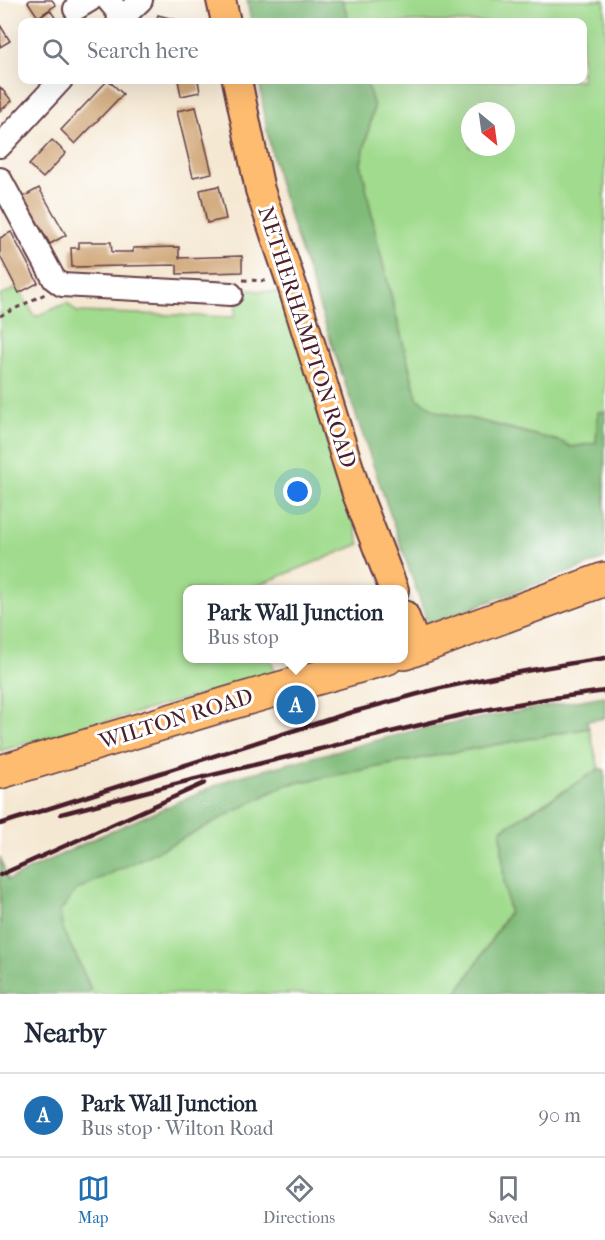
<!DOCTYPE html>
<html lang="en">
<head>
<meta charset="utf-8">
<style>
	:root { --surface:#fff; --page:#f2f2f3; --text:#1f2937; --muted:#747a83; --line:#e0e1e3; --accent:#1f6fb2 }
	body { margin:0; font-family:"IM FELL French Canon",serif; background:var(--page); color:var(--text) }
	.compass { position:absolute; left:461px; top:102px; width:54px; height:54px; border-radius:50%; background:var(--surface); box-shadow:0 6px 24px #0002; rotate:151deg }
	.you { position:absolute; left:298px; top:492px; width:21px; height:21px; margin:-15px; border:4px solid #fff; border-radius:50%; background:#1a73e8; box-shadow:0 0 0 9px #1a73e833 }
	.badge { display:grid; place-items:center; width:39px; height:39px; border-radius:50%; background:var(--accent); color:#fff; font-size:20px; font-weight:700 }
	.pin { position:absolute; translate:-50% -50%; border:3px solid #fff; box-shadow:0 2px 6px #0006 }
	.popup { position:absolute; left:183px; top:585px; width:225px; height:78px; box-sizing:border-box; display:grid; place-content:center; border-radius:12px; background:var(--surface); filter:drop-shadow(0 2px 4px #0005); font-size:20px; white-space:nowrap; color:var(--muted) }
	.popup b { font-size:22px; color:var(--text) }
	.popup::after { content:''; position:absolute; left:50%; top:100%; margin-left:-12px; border:12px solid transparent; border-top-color:var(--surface) }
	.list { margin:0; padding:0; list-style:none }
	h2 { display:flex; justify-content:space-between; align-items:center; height:78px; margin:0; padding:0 24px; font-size:26px }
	h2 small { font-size:20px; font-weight:400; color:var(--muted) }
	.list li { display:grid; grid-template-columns:39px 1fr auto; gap:18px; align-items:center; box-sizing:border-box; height:84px; padding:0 24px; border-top:2px solid var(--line) }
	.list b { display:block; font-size:22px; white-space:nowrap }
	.list p { margin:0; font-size:20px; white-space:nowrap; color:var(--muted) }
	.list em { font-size:20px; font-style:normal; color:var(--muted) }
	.icon { flex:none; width:33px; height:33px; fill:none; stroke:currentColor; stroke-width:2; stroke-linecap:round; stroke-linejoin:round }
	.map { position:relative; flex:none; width:605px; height:994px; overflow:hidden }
	.search { position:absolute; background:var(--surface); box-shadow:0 6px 24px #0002; left:18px; right:18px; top:18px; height:66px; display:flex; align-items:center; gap:15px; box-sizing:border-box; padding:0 21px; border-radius:12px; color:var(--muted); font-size:22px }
	.sheet { height:162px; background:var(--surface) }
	nav { display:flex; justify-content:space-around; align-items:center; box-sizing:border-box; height:84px; border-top:2px solid var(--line); background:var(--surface); font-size:16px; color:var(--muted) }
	nav a { display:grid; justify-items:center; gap:3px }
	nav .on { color:var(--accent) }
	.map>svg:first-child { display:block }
</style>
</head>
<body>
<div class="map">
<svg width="605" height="994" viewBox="0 0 605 994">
	<rect width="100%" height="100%" fill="#fff"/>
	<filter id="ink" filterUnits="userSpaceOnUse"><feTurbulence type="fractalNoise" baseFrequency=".0167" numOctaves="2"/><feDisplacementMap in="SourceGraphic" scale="12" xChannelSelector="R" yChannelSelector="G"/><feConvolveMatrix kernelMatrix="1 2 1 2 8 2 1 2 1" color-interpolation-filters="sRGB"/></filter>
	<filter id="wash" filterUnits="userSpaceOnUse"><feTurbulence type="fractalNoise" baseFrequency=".008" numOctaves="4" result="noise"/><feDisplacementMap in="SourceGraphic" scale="24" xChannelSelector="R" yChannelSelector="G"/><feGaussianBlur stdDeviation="1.35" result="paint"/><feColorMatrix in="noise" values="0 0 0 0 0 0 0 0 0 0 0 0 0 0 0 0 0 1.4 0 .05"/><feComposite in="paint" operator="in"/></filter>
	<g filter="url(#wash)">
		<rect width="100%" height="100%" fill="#f5e8d3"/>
		<path fill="#a1db8e" stroke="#767d5c" stroke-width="1.5" fill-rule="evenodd" d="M342 0H605V412H598L596 443 571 447 562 442 477 420 438 412 417 398 377 240 361 163 374 107 366 80H582V22H350ZM470 111H506V147H470Z
			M18 287 35 317 67 303 77 312 234 317 240 289 283 293 360 544 251 588V589L188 590V658L271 659 275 674 0 751V296Z
			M589 728 599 769 501 830 504 882 509 912 457 994H85L91 989 77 958 63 931 60 912 76 890 176 842 285 785 444 754Z"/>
		<path fill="#80bb79" stroke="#656d52" stroke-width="1.5" d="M247 0H342L350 22H251Z
			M259 80H366L374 107 361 163 377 240 417 398 438 412 477 420 562 442 571 447 596 443 598 412H605V559L428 624 336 357 279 184 268 136Z
			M605 696V718L586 721 589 728 444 754 285 785 176 842 76 890 60 912 63 931 77 958 91 990 85 994H0V857L8 880 98 837 233 778 424 728Z
			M599 769 605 770V994H457L509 912 504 882 501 830Z"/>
		<g id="blocks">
			<path fill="#d1a97b" d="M30 0H52L56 5 38 17 28 2Z
				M50 10 58 22H45L41 17Z
				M158 15 185 22H156Z
				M0 25 10 41 0 47Z
				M108 80 123 94 75 144 61 130Z
				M178 80H198L200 92 181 96Z
				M0 87 12 101 0 111Z
				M196 107 212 173 193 177 177 111Z
				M52 140 66 153 43 178 29 165Z
				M219 186 226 219 207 223 200 190Z
				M39 188 66 235 50 244 23 197Z
				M11 232 38 283 19 293 0 256V238Z
				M79 242H111L112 252H133V248L179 247V258L242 256V272L177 274V265L72 267 71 248H79Z"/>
		</g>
	</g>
	<g filter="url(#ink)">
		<use href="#blocks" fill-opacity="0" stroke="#643d44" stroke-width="1.5"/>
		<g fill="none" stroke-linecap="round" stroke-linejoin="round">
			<g stroke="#643d44" stroke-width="26">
				<path id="minor" d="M108 0 123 18
					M75 9 90 0
					M118 22 141 0
					M0 146 61 80
					M0 179 54 279 62 285 231 294"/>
			</g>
			<g stroke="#643d44" stroke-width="32">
				<path id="major" d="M221 0 226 22
					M237 80 260 190 292 285 357 494 394 590
					M404 615 417 648"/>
			</g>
			<g stroke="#643d44" stroke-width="36">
				<path id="highway" d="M404 653 605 579
					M0 772 240 700 387 658"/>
			</g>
			<path stroke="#643d44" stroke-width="3" stroke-dasharray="4.5 4.5" stroke-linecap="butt" d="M243 280 269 281
				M0 316 45 294"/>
			<use href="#minor" stroke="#fff" stroke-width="22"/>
			<use href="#major" stroke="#febc70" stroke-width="28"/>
			<use href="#highway" stroke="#febc70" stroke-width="33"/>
			<path stroke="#4a1f2b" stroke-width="4.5" d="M61 814 179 783 474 712 546 699 605 691
				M0 824 352 712C384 704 415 694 446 687 499 675 552 666 605 658
				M0 875 205 783"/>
		</g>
	</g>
	<g text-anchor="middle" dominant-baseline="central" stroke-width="6" stroke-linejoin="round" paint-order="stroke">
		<g font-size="22" fill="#4a1f2b" stroke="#fff">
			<text transform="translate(307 337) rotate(72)">NETHERHAMPTON ROAD</text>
			<text transform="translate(176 719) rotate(-17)">WILTON ROAD</text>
		</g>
	</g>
</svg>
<svg class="compass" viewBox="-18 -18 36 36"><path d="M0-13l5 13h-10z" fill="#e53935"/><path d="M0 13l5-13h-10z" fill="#747a83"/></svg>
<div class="you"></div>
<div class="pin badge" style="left:296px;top:705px">A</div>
<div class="popup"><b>Park Wall Junction</b>Bus stop</div>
<div class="search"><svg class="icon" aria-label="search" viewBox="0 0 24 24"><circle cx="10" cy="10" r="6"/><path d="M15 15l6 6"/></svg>Search here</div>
</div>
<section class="sheet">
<h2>Nearby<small></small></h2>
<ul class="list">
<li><span class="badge">A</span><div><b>Park Wall Junction</b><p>Bus stop · Wilton Road</p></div><em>90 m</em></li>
</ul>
</section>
<nav>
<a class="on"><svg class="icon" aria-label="map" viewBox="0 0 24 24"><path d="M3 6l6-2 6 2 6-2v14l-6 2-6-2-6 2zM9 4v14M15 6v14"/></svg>Map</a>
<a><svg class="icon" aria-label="directions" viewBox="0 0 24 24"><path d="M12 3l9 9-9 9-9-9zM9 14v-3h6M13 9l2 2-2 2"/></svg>Directions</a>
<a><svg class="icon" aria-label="saved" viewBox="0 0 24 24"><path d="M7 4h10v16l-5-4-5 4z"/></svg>Saved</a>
</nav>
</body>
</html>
